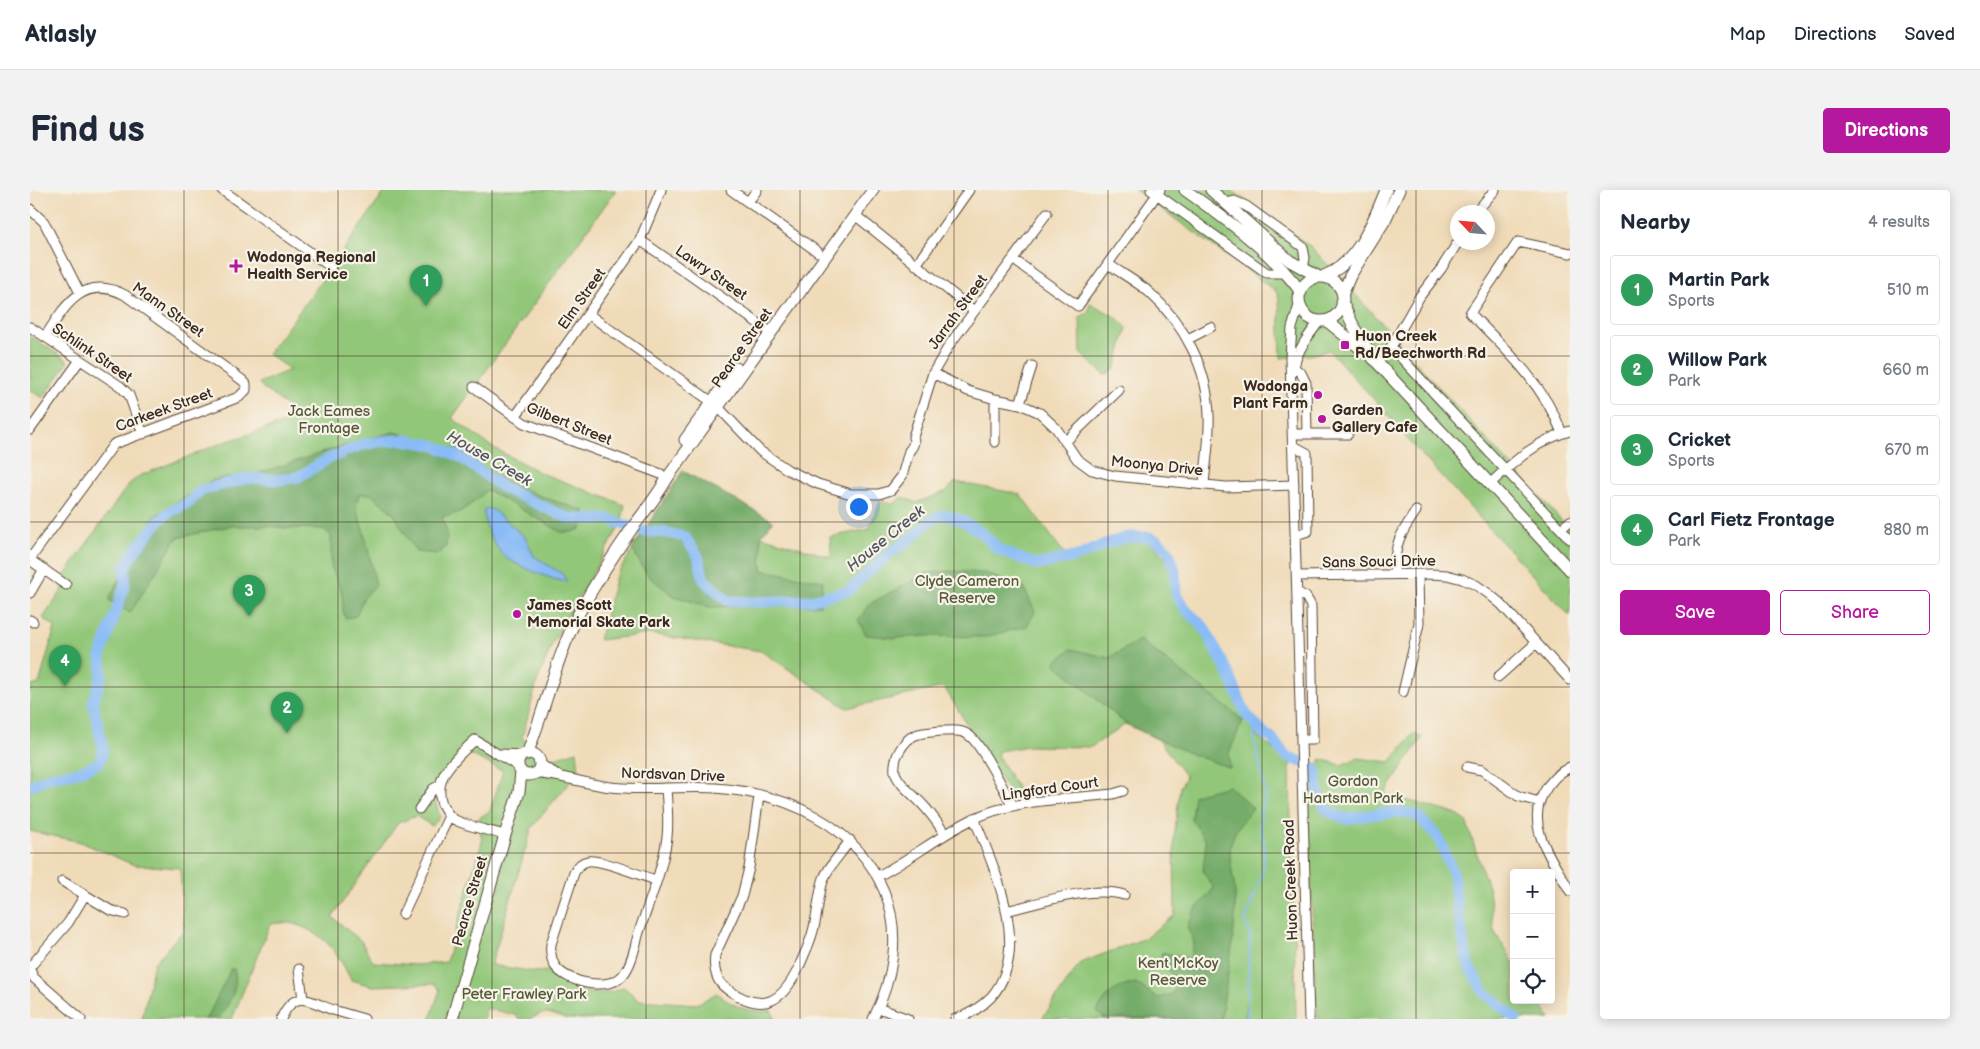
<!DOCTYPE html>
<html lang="en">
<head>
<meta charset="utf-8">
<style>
	:root { --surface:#fff; --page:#f2f2f3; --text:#1f2937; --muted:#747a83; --line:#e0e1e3; --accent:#b5179e }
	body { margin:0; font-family:"Balsamiq Sans",sans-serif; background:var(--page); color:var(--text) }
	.controls { position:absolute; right:15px; bottom:15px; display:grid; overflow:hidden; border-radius:5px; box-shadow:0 2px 12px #0003 }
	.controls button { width:45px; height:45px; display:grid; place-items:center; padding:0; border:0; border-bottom:1px solid var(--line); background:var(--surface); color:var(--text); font:25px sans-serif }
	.compass { position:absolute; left:1420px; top:15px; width:45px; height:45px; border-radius:50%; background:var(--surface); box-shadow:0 2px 12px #0003; rotate:296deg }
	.you { position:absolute; left:828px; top:316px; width:18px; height:18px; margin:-12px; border:4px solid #fff; border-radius:50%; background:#1a73e8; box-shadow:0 0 0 8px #1a73e833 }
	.badge { display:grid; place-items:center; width:32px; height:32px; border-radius:50%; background:var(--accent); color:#fff; font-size:16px; font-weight:700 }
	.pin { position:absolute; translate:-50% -41px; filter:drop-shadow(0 1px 2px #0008) }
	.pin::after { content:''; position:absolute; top:26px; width:18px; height:15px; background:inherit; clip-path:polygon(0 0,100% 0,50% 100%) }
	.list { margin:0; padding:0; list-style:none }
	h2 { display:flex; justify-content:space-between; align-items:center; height:65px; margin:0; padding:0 20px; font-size:21px }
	h2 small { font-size:16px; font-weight:400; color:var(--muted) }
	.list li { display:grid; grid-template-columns:32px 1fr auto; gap:15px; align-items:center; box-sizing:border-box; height:70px; margin:0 10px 10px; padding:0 10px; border:1px solid var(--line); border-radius:5px }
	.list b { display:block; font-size:19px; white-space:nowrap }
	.list p { margin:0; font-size:16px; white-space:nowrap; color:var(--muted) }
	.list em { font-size:16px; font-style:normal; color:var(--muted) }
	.actions { display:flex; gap:10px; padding:15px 20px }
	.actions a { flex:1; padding:11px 0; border:1px solid var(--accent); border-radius:5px; text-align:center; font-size:18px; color:var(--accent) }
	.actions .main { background:var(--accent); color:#fff }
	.icon { flex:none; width:28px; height:28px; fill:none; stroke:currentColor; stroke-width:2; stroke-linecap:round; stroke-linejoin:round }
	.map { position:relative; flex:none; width:1540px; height:829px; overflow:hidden; border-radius:5px }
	header { display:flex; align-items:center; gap:30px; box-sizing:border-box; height:70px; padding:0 25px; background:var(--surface); border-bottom:1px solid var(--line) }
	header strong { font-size:24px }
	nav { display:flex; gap:28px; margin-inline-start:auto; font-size:18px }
	.intro { display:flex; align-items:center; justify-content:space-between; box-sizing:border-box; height:120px; padding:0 30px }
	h1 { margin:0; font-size:35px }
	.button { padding:12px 22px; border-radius:5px; background:var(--accent); color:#fff; font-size:18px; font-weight:700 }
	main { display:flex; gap:30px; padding:0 30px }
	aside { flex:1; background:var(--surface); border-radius:5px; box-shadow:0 2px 12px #0003 }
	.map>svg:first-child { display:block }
</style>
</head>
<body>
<header>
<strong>Atlasly</strong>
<nav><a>Map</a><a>Directions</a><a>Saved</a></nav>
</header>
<div class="intro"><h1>Find us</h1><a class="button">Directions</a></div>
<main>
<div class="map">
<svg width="1540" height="829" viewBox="0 0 1540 829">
	<rect width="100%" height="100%" fill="#f7f3e8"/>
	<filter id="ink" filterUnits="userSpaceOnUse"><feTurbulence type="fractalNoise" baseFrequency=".02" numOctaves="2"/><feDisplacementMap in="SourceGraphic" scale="10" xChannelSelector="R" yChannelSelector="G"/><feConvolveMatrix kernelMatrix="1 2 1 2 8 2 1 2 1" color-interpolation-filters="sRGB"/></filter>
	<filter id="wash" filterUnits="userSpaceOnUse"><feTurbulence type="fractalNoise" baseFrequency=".0096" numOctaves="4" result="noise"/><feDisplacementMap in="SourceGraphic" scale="20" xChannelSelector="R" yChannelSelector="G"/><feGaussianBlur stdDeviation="1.12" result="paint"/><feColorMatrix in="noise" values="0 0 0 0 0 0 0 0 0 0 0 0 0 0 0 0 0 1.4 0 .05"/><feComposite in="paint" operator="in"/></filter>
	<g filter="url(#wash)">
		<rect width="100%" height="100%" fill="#f0dbb9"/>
		<path fill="#92c779" stroke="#66784c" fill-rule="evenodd" d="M356 0H586L422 228 462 257 511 283 595 315 591 334 523 452 507 492 492 548 511 563 514 571 547 561 549 581 502 637 461 775 505 782 518 781C536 801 570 810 594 797L608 810 667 814 687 803C700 815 723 825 741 820L745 829H537L518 823 510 824 500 829H489L485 825 457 818 453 829H400L410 800 404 794 342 796 321 790C307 762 296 744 264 734 257 732 247 733 240 734L202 829H112L124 773 154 740 150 678 104 675 51 652 0 641V496L9 494 25 437 13 428 31 402 35 385 98 295 109 286 192 253 260 231 264 221 234 199 229 193 260 180 238 164 298 82ZM432 560 473 581 460 621 449 628 452 652 416 772 387 775 343 772 331 751 302 727 368 633 386 626 402 636 410 627 403 604Z
			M1105 0H1201L1281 57 1296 73 1323 96V102L1356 138 1358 142 1540 340V426L1379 251 1349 215 1299 160 1281 165 1251 168 1249 108 1246 101Z
			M1060 113 1086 127 1097 138 1085 179 1075 185 1051 164 1050 127 1058 123Z
			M0 146 37 170V174L13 208 0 200Z
			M653 281 743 331 731 346 801 367 800 347 839 339 850 312 863 314 873 307 886 313 917 301 925 292 990 304 1036 366 1065 362 1087 353 1112 349 1120 351 1141 374 1149 405 1188 468 1199 495 1226 545 1253 567 1260 570 1261 643 1260 683 1264 725 1266 829H1217L1216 814 1215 829H1012L1050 773 1113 749 1145 725 1144 648 1150 597 1156 587 1129 550 1096 534 1061 557 998 556 969 561 967 565 991 604 981 606 914 497 817 518 731 461 620 444 569 450 586 386Z
			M1384 543 1392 548 1355 604 1426 624 1436 631 1459 700 1464 741 1484 773V810H1508L1520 829H1288L1285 794 1277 585 1286 580 1291 569 1311 575 1327 568 1360 572Z"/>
		<path fill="#75ac69" stroke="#586b44" d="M364 242 429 260 463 284 507 305 555 321 551 339 542 342H531L457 300C442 314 432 324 412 327L417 342 416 357 408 364 386 362 363 323 341 304H329L326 316 335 347 346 395 333 409 326 426 315 428 313 421 312 403 301 376V345L293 339 254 338 240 336H199L147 348 100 423 79 410 108 349 126 325 183 290 230 283 303 259Z
			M653 281 743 331 731 346 732 380 793 391 790 415 679 417 644 406 618 386 602 359Z
			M920 381 955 383 994 398 1005 422 997 436 956 447 896 446 865 448 836 445 828 430 841 413 897 383Z
			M1110 450 1213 530 1199 563 1200 578 1159 563 1096 534 1024 473 1041 459 1079 468Z
			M1199 596 1223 618C1214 629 1204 640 1201 654 1198 671 1204 687 1205 703 1207 745 1196 788 1191 829H1075L1067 822C1078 802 1084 798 1106 793L1128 808 1142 804 1147 795 1131 767 1132 762 1160 769 1164 752 1157 737 1165 720 1184 698 1173 682 1176 651 1161 629 1164 605Z
			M201 779H204C210 797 198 814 189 829H175L180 822Z"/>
		<path fill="#89bbf6" stroke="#62728a" d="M458 318 463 320 495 347 504 366 532 384 537 391C529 394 482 373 475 367 464 356 453 335 454 320Z"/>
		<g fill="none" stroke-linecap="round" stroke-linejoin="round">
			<path stroke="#89bbf6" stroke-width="2" d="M1217 829 1220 750V743L1215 732 1233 680 1234 667V652L1230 640 1231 618 1236 608 1224 547 1226 535"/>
			<path stroke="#89bbf6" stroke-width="11" d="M0 595H2L19 587 48 582 67 574 71 569 73 559 63 512 72 485 71 465 95 395V377L106 359 126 334 139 322 160 312 169 301 218 288 249 290 268 287 298 269 331 255 354 251 374 250 403 255 430 267 475 299 540 329H578L612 341 638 343 655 347 668 366 674 390 698 411 724 412 780 410 818 401 860 363 882 348 902 329 915 325 933 331 953 344 969 360 1007 375 1049 366 1075 354 1098 347H1119L1128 351 1138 360 1145 380 1146 405 1157 421 1173 436 1197 480 1216 524 1235 545 1241 547 1256 566 1280 575 1286 580 1288 603 1297 621 1316 629 1340 625 1367 622 1387 625 1408 647 1423 683 1428 723 1438 775 1454 802 1486 829"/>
		</g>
	</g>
	<g filter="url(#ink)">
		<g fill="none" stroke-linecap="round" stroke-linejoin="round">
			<g stroke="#564535" stroke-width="11">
				<path id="minor" d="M192 0 301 77
					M701 0 788 62
					M1121 0 1237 83H1254
					M718 12 727 0
					M1196 13 1204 11 1216 16 1273 57 1275 68 1273 79
					M0 19 14 32 50 103
					M1446 22 1465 0
					M825 25 944 121
					M610 50 735 138
					M984 70 1048 116 1130 0
					M1078 74C1091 83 1107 92 1119 102 1154 134 1178 178 1179 226 1180 249 1176 271 1174 294
					M886 75 939 0
					M1270 112 1262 138 1260 167 1279 829
					M558 124 682 212
					M0 137 90 196 99 205 113 244
					M1158 149 1181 137
					M1361 157 1540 349
					M1347 172 1361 157 1390 106 1411 79 1428 52
					M1264 177C1268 159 1278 146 1289 132
					M1264 178 1271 183 1276 193 1277 244
					M903 183 938 201 965 209 990 214 1010 223 1026 238 1047 269 1062 280 1085 286 1196 297 1264 295
					M444 197 494 233 631 284
					M965 209V252
					M990 214 1002 176
					M688 217 730 261 758 280 788 294 821 304H849L861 300 872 286 879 261C883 257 885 252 883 247L903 183 920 154 1017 23
					M485 227 610 50 631 0
					M0 240 50 170
					M1532 243C1514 195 1476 159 1440 123L1488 52 1540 63
					M1263 244H1318
					M1035 252 1089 200
					M1264 256 1277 263 1278 341 1266 345
					M1460 294C1483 272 1509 249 1540 241
					M1531 339 1540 331
					M0 369 84 254 209 207 216 200V194L212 190 95 105C53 83 34 117 15 147
					M0 370 36 395
					M1364 384C1365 353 1369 346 1386 321
					M1267 386 1401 384 1417 385 1432 389 1446 395 1459 404 1471 414 1540 490
					M1267 402 1276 407 1281 416 1283 550H1271
					M0 403 14 379
					M0 430 3 432
					M1468 487 1506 453
					M1373 502 1389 434 1388 384
					M470 564 493 565
					M510 574 528 585
					M1437 577 1452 580 1488 606 1509 612
					M1540 577C1528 583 1519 592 1513 604 1495 638 1524 672 1540 701
					M505 583C513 585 522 585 531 587 552 591 572 598 594 598 625 600 655 596 685 598 755 603 826 634 854 701 872 743 863 790 843 829
					M729 606 719 678 712 706 685 765C683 778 686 792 697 799 733 824 752 813 769 777 774 765 780 753 783 741 788 724 788 705 794 688 800 674 812 663 820 650
					M389 619 403 599 410 595
					M915 644C908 634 901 623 892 614 884 605 868 594 865 582 864 575 866 566 870 560 881 541 892 543 912 541 923 541 933 539 941 547 954 559 973 599 983 616
					M475 645C458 640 438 637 423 629 418 625 415 620 412 614 402 586 427 567 445 550L489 577
					M848 686C881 669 910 645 943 629 985 609 1037 609 1083 604L1093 601
					M626 690C611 686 571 669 558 671 551 672 547 677 544 683L521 754C520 762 521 769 525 776 537 793 579 802 593 785 602 774 605 756 609 742 619 712 633 679 637 647 639 630 637 615 636 598
					M32 691 80 720 95 724
					M976 721C1010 713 1060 695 1094 705
					M373 724 419 626
					M0 777 38 733 55 705
					M269 779 273 809
					M0 780 4 788 51 829
					M849 818 878 829
					M251 829C265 797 280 812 303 820 313 823 324 826 334 829
					M925 829C940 825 950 818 961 807 1003 760 964 678 944 628"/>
			</g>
			<g stroke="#564535" stroke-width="13">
				<path id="major" d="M1155 0C1197 30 1240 60 1271 102
					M1181 0 1260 71 1289 87
					M1294 86C1328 73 1343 32 1356 0
					M1269 109a22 22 0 1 1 44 0a22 22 0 1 1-44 0Z
					M1313 103 1320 86 1355 30 1369 0
					M1312 112 1326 141 1343 168 1540 380
					M1297 131 1335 162
					M655 250 706 178
					M488 574a11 11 0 1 1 22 0a11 11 0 1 1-22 0Z
					M497 564C516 517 526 467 550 421 566 392 584 364 603 337 615 321 628 305 638 287L843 0
					M422 829 475 645 489 602 491 582"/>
			</g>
			<use href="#minor" stroke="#fff" stroke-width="9"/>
			<use href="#major" stroke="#fff" stroke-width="11"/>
		</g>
	</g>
	<path fill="none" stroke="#3b2a1e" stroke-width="1" stroke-opacity="0.55" d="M154 0V829M308 0V829M462 0V829M616 0V829M770 0V829M924 0V829M1078 0V829M1232 0V829M1386 0V829M0 166H1540M0 332H1540M0 497H1540M0 663H1540"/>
	<g fill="#b5179e" stroke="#f7f3e8" stroke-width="2">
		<path d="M203.5 68.5h5v5h5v5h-5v5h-5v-5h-5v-5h5z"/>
		<rect x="1310" y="150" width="10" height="10" rx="2.5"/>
		<circle cx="1288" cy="205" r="5"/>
		<circle cx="1292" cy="229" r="5"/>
		<circle cx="487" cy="424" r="5"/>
	</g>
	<g text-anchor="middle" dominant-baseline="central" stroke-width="4.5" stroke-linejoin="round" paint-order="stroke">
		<g font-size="15" font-weight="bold" fill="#3b2a1e" stroke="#f7f3e8" text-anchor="start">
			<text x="217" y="67">Wodonga Regional<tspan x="217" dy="17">Health Service</tspan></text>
			<text x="1325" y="146">Huon Creek<tspan x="1325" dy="17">Rd/Beechworth Rd</tspan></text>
			<text x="1278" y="196" text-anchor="end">Wodonga<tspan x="1278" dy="17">Plant Farm</tspan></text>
			<text x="1302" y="220">Garden<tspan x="1302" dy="17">Gallery Cafe</tspan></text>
			<text x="497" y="415">James Scott<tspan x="497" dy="17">Memorial Skate Park</tspan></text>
		</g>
		<g font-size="15" fill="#3b2a1e" stroke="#f7f3e8">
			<text transform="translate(681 83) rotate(35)">Lawry Street</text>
			<text transform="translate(552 109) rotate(-55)">Elm Street</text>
			<text transform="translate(138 120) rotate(35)">Mann Street</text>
			<text transform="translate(928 122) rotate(-54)">Jarrah Street</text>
			<text transform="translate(712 158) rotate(-55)">Pearce Street</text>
			<text transform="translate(62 163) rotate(34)">Schlink Street</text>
			<text transform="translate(134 220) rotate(-20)">Carkeek Street</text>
			<text transform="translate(539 234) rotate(22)">Gilbert Street</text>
			<text transform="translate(1127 276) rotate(6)">Moonya Drive</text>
			<text transform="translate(1349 372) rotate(-1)">Sans Souci Drive</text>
			<text transform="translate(643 585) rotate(2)">Nordsvan Drive</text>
			<text transform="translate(1020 599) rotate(-8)">Lingford Court</text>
			<text transform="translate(1261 690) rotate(-92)">Huon Creek Road</text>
			<text transform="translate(440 711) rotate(-74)">Pearce Street</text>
		</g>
		<g font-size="15" fill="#555939" stroke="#f7f3e8">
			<text x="299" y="221">Jack Eames<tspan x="299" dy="17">Frontage</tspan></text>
			<text x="937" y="391">Clyde Cameron<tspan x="937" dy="17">Reserve</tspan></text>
			<text x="1323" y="591">Gordon<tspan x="1323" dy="17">Hartsman Park</tspan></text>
			<text x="1148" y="773">Kent McKoy<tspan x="1148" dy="17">Reserve</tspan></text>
			<text x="494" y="804">Peter Frawley Park</text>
		</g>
		<g font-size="16" font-style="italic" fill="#52565f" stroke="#f7f3e8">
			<text transform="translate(459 269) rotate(30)">House Creek</text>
			<text transform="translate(856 349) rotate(-39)">House Creek</text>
		</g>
	</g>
</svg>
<div class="controls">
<button>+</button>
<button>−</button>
<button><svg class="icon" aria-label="locate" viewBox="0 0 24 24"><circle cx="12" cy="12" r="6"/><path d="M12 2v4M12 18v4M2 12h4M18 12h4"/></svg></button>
</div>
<svg class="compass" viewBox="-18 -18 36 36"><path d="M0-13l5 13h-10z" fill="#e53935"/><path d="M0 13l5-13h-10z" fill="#747a83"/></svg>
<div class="you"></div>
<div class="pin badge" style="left:396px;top:116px;background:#2e9e5b">1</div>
<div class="pin badge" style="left:257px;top:543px;background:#2e9e5b">2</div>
<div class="pin badge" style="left:219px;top:426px;background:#2e9e5b">3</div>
<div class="pin badge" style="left:35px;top:496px;background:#2e9e5b">4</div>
</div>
<aside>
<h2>Nearby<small>4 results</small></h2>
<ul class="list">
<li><span class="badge" style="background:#2e9e5b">1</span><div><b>Martin Park</b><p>Sports</p></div><em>510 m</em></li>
<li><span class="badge" style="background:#2e9e5b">2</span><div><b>Willow Park</b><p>Park</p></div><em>660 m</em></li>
<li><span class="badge" style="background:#2e9e5b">3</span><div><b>Cricket</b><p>Sports</p></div><em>670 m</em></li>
<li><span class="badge" style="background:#2e9e5b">4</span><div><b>Carl Fietz Frontage</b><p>Park</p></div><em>880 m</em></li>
</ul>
<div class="actions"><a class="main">Save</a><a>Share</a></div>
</aside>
</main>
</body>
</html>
